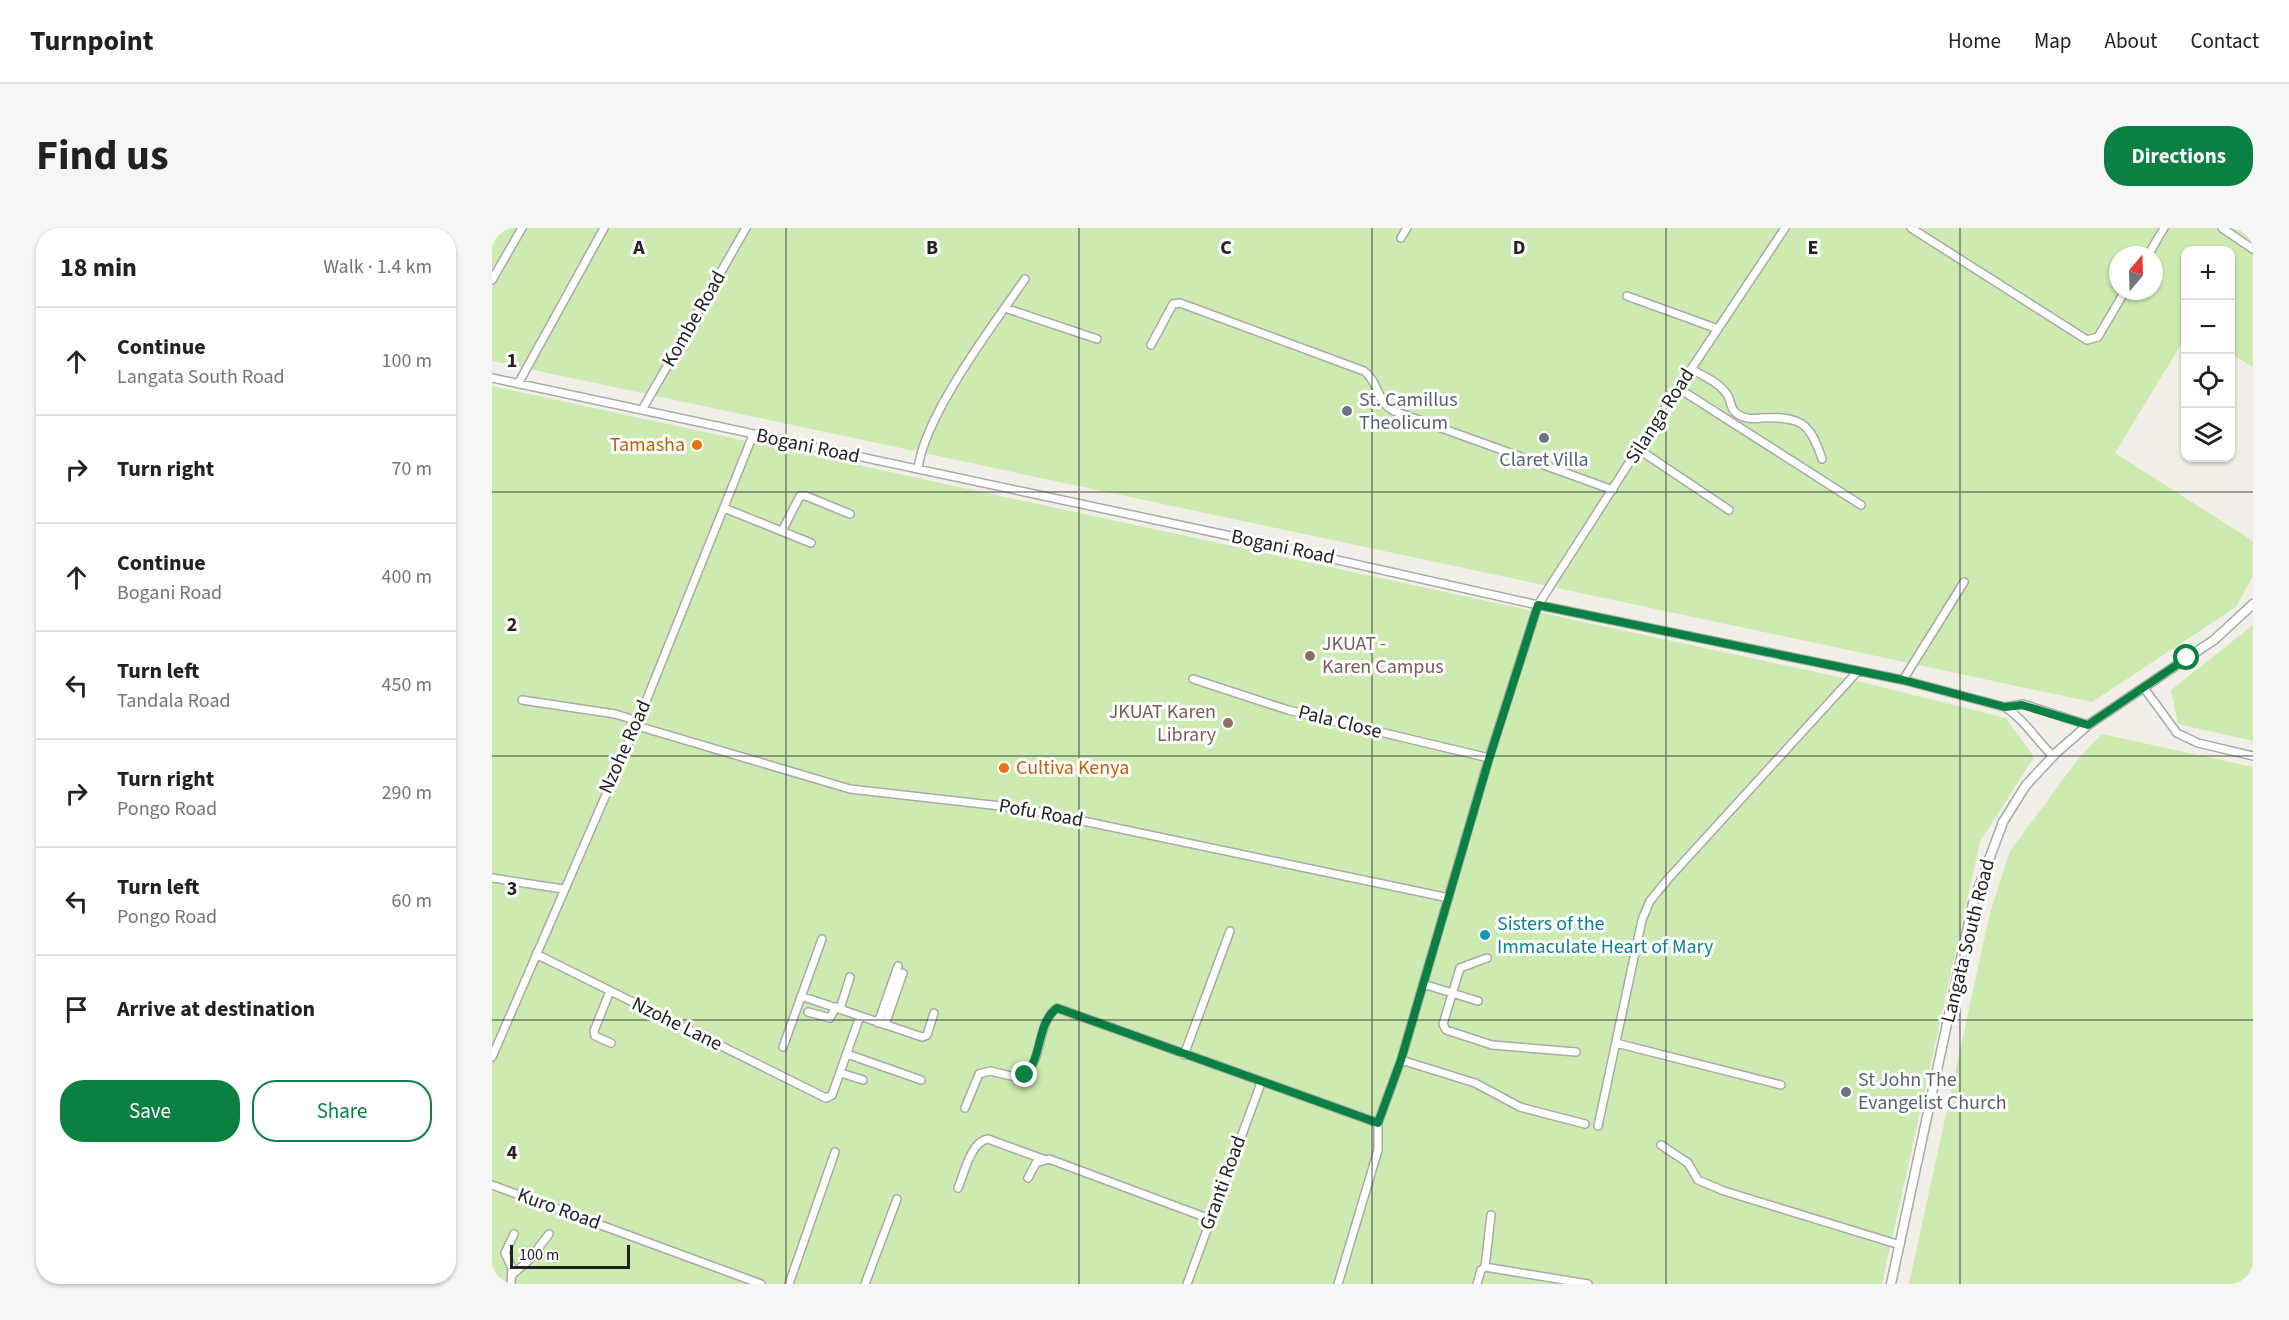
<!DOCTYPE html>
<html lang="en">
<head>
<meta charset="utf-8">
<style>
	:root { --surface:#fff; --page:#f6f6f6; --text:#202124; --muted:#757577; --line:#e0e0e0; --accent:#0b8043 }
	body { margin:0; font-family:"Source Sans 3",sans-serif; background:var(--page); color:var(--text) }
	.controls { position:absolute; right:18px; top:18px; display:grid; overflow:hidden; border-radius:12px; box-shadow:0 2px 4px #0004 }
	.controls button { width:54px; height:54px; display:grid; place-items:center; padding:0; border:0; border-bottom:2px solid var(--line); background:var(--surface); color:var(--text); font:30px sans-serif }
	.compass { position:absolute; left:1617px; top:18px; width:54px; height:54px; border-radius:50%; background:var(--surface); box-shadow:0 2px 4px #0004; rotate:19deg }
	.scale { position:absolute; left:18px; bottom:15px; width:120px; box-sizing:border-box; padding-left:6px; border:3px solid #222; border-top:0; font-size:16px; line-height:21px; white-space:nowrap; color:#222; -webkit-text-stroke:4px #fff; paint-order:stroke }
	.stop { position:absolute; width:18px; height:18px; margin:-14px; border:4px solid #0b8043; border-radius:50%; background:#fff }
	.stop.end { background:#0b8043; border-color:#fff; box-shadow:0 2px 6px #0008 }
	.list { margin:0; padding:0; list-style:none }
	h2 { display:flex; justify-content:space-between; align-items:center; height:78px; margin:0; padding:0 24px; font-size:26px }
	h2 small { font-size:20px; font-weight:400; color:var(--muted) }
	.list li { display:grid; grid-template-columns:39px 1fr auto; gap:18px; align-items:center; box-sizing:border-box; height:108px; padding:0 24px; border-top:2px solid var(--line) }
	.list b { display:block; font-size:22px; white-space:nowrap }
	.list p { margin:0; font-size:20px; white-space:nowrap; color:var(--muted) }
	.list em { font-size:20px; font-style:normal; color:var(--muted) }
	.actions { display:flex; gap:12px; padding:18px 24px }
	.actions a { flex:1; padding:14px 0; border:2px solid var(--accent); border-radius:24px; text-align:center; font-size:21px; color:var(--accent) }
	.actions .main { background:var(--accent); color:#fff }
	.icon { flex:none; width:33px; height:33px; fill:none; stroke:currentColor; stroke-width:2; stroke-linecap:round; stroke-linejoin:round }
	.map { position:relative; flex:none; width:1761px; height:1056px; overflow:hidden; border-radius:24px }
	header { display:flex; align-items:center; gap:36px; box-sizing:border-box; height:84px; padding:0 30px; background:var(--surface); border-bottom:2px solid var(--line) }
	header strong { font-size:28px }
	nav { display:flex; gap:33px; margin-inline-start:auto; font-size:21px }
	.intro { display:flex; align-items:center; justify-content:space-between; box-sizing:border-box; height:144px; padding:0 36px }
	h1 { margin:0; font-size:42px }
	.button { padding:15px 27px; border-radius:24px; background:var(--accent); color:#fff; font-size:21px; font-weight:700 }
	main { display:flex; gap:36px; padding:0 36px }
	aside { flex:1; background:var(--surface); border-radius:24px; box-shadow:0 2px 4px #0004 }
	.map>svg:first-child { display:block }
</style>
</head>
<body>
<header>
<strong>Turnpoint</strong>
<nav><a>Home</a><a>Map</a><a>About</a><a>Contact</a></nav>
</header>
<div class="intro"><h1>Find us</h1><a class="button">Directions</a></div>
<main>
<aside>
<h2>18 min<small>Walk · 1.4 km</small></h2>
<ul class="list">
<li><svg class="icon" aria-label="ahead" viewBox="0 0 24 24"><path d="M12 20V5M6 11l6-6 6 6"/></svg><div><b>Continue</b><p>Langata South Road</p></div><em>100 m</em></li>
<li><svg class="icon" aria-label="right" viewBox="0 0 24 24"><path d="M7 20v-9h11M14 6l5 5-5 5"/></svg><div><b>Turn right</b></div><em>70 m</em></li>
<li><svg class="icon" aria-label="ahead" viewBox="0 0 24 24"><path d="M12 20V5M6 11l6-6 6 6"/></svg><div><b>Continue</b><p>Bogani Road</p></div><em>400 m</em></li>
<li><svg class="icon" aria-label="left" viewBox="0 0 24 24"><path d="M17 20v-9H6M10 6l-5 5 5 5"/></svg><div><b>Turn left</b><p>Tandala Road</p></div><em>450 m</em></li>
<li><svg class="icon" aria-label="right" viewBox="0 0 24 24"><path d="M7 20v-9h11M14 6l5 5-5 5"/></svg><div><b>Turn right</b><p>Pongo Road</p></div><em>290 m</em></li>
<li><svg class="icon" aria-label="left" viewBox="0 0 24 24"><path d="M17 20v-9H6M10 6l-5 5 5 5"/></svg><div><b>Turn left</b><p>Pongo Road</p></div><em>60 m</em></li>
<li><svg class="icon" aria-label="arrive" viewBox="0 0 24 24"><path d="M6 21V4h12l-3 4 3 4H6"/></svg><div><b>Arrive at destination</b></div></li>
</ul>
<div class="actions"><a class="main">Save</a><a>Share</a></div>
</aside>
<div class="map">
<svg width="1761" height="1056" viewBox="0 0 1761 1056">
	<rect width="100%" height="100%" fill="#f2efe9"/>
	<path fill="#cdebb0" fill-rule="evenodd" d="M0 0H1761V139L1739 126 1738 22H1694L1693 110 1623 225 1761 313V348L1744 379 1600 474 0 133ZM1626 27H1662V63H1626Z
		M0 158 1370 454 1514 490 1542 529 1488 614 1390 1056H0Z
		M1761 397V513L1686 496 1679 462Z
		M1610 506 1761 539V1056H1417L1498 685 1518 623 1587 530Z"/>
	<g fill="none" stroke-linecap="round" stroke-linejoin="round">
		<g stroke="#a9a9a9" stroke-width="10">
			<path id="minor" d="M1419 0 1595 112 1606 109 1633 63
				M1730 0 1761 21
				M909 10 915 0
				M1656 27 1672 0
				M0 52 30 0
				M1135 68 1226 101
				M513 80 605 111
				M659 117 681 76 688 75 872 143C887 154 885 175 902 183L1121 262
				M1199 141C1212 148 1228 155 1236 168 1240 176 1238 182 1247 187 1254 191 1262 191 1269 190 1308 188 1318 194 1330 231
				M0 150 734 307 1046 377 1411 452 1513 479C1532 491 1544 512 1561 528
				M26 156 112 0
				M1186 160 1369 277
				M150 182 254 0
				M1146 221 1237 282
				M426 241C432 188 501 97 533 51
				M232 280 319 315
				M290 303 308 268H314L358 286
				M701 451 796 482 997 530
				M1411 452 1472 354
				M1652 460 1685 505 1706 515 1761 528
				M30 472 123 486 146 493
				M1513 479 1531 476 1596 497
				M142 497 358 561 534 581 957 670
				M0 650 71 661
				M44 726 334 870 340 867 368 788
				M995 730 968 740 951 796 954 802 1000 817 1084 824
				M931 756 986 773
				M118 763 102 803 103 808 119 815
				M309 768 430 809 435 807 442 785
				M348 781 358 749
				M316 784 338 790 344 779
				M386 795 406 738
				M393 797 411 745
				M1124 815 1289 857
				M291 819 330 711
				M355 826 429 852
				M692 827 738 703
				M0 829 146 493 261 207
				M909 832 983 855 1028 879 1093 896
				M349 845 371 852
				M473 880 487 846 498 843 528 850C553 836 543 796 565 780L886 895
				M1106 898 1150 692 1158 673 1176 651 1366 443
				M1169 917 1196 935 1206 952 1232 963 1408 1017
				M536 950 544 935 557 931 718 991
				M0 957 269 1056
				M466 960C472 946 479 913 496 911L551 931
				M993 1039 999 987
				M20 1047 37 1032 57 1006
				M19 1056 20 1040 13 1025 22 1006
				M297 1056 343 924
				M373 1056 405 971
				M695 1056 769 855
				M846 1056 886 922V895L909 832 997 530 1046 377 1146 221 1293 0
				M985 1056 989 1042 993 1039 1096 1056"/>
		</g>
		<g stroke="#a9a9a9" stroke-width="11">
			<path id="tertiary" d="M1399 1056 1481 675 1511 594 1534 557 1565 524 1596 497 1722 412 1761 376"/>
		</g>
		<use href="#minor" stroke="#fff" stroke-width="7"/>
		<use href="#tertiary" stroke="#fff" stroke-width="8"/>
	</g>
	<g fill="none" stroke-linecap="round" stroke-linejoin="round">
		<path stroke="#0b8043" stroke-width="8" d="M533 847C551 829 544 796 565 780L886 895 909 832 997 531 1046 377 1411 452 1513 479 1530 477 1596 497 1695 430"/>
	</g>
	<path fill="none" stroke="#222" stroke-width="1.5" stroke-opacity="0.55" d="M294 0V1056M587 0V1056M880 0V1056M1174 0V1056M1468 0V1056M0 264H1761M0 528H1761M0 792H1761"/>
	<g fill="#6b7280" stroke="#fff" stroke-width="2">
		<circle cx="855" cy="183" r="6"/>
		<circle cx="1052" cy="210" r="6"/>
		<circle cx="1354" cy="864" r="6"/>
	</g>
	<g fill="#e8710a" stroke="#fff" stroke-width="2">
		<circle cx="205" cy="217" r="6"/>
		<circle cx="512" cy="540" r="6"/>
	</g>
	<g fill="#8d6e63" stroke="#fff" stroke-width="2">
		<circle cx="818" cy="428" r="6"/>
		<circle cx="736" cy="495" r="6"/>
	</g>
	<circle fill="#0f9aa8" stroke="#fff" stroke-width="2" cx="993" cy="707" r="6"/>
	<g text-anchor="middle" dominant-baseline="central" stroke-width="6" stroke-linejoin="round" paint-order="stroke">
		<g font-size="20" fill="#222" stroke="#fff">
			<text transform="translate(202 91) rotate(-60)">Kombe Road</text>
			<text transform="translate(1168 188) rotate(-57)">Silanga Road</text>
			<text transform="translate(316 218) rotate(12)">Bogani Road</text>
			<text transform="translate(791 319) rotate(12)">Bogani Road</text>
			<text transform="translate(848 494) rotate(14)">Pala Close</text>
			<text transform="translate(133 519) rotate(-66)">Nzohe Road</text>
			<text transform="translate(549 585) rotate(10)">Pofu Road</text>
			<text transform="translate(1476 713) rotate(-76)">Langata South Road</text>
			<text transform="translate(185 796) rotate(26)">Nzohe Lane</text>
			<text transform="translate(731 955) rotate(-70)">Granti Road</text>
			<text transform="translate(67 981) rotate(20)">Kuro Road</text>
		</g>
		<g font-size="20" fill="#5b616d" stroke="#fff" text-anchor="start">
			<text x="867" y="172">St. Camillus<tspan x="867" dy="23">Theolicum</tspan></text>
			<text x="1052" y="232" text-anchor="middle">Claret Villa</text>
			<text x="1366" y="852">St John The<tspan x="1366" dy="23">Evangelist Church</tspan></text>
		</g>
		<g font-size="20" fill="#c56008" stroke="#fff" text-anchor="end">
			<text x="193" y="217">Tamasha</text>
			<text x="524" y="540" text-anchor="start">Cultiva Kenya</text>
		</g>
		<g font-size="20" fill="#785e54" stroke="#fff" text-anchor="start">
			<text x="830" y="416">JKUAT -<tspan x="830" dy="23">Karen Campus</tspan></text>
			<text x="724" y="484" text-anchor="end">JKUAT Karen<tspan x="724" dy="23">Library</tspan></text>
		</g>
		<g font-size="20" fill="#0d838f" stroke="#fff" text-anchor="start">
			<text x="1005" y="696">Sisters of the<tspan x="1005" dy="23">Immaculate Heart of Mary</tspan></text>
		</g>
	</g>
	<g font-size="20" text-anchor="middle" font-weight="bold" fill="#222" stroke="#fff" stroke-width="6" stroke-linejoin="round" paint-order="stroke">
		<text x="147" y="26">A</text>
		<text x="440" y="26">B</text>
		<text x="734" y="26">C</text>
		<text x="1027" y="26">D</text>
		<text x="1321" y="26">E</text>
		<text x="20" y="139">1</text>
		<text x="20" y="403">2</text>
		<text x="20" y="667">3</text>
		<text x="20" y="931">4</text>
	</g>
</svg>
<div class="controls">
<button>+</button>
<button>−</button>
<button><svg class="icon" aria-label="locate" viewBox="0 0 24 24"><circle cx="12" cy="12" r="6"/><path d="M12 2v4M12 18v4M2 12h4M18 12h4"/></svg></button>
<button><svg class="icon" aria-label="layers" viewBox="0 0 24 24"><path d="M12 4l9 5-9 5-9-5zM3 14l9 5 9-5"/></svg></button>
</div>
<svg class="compass" viewBox="-18 -18 36 36"><path d="M0-13l5 13h-10z" fill="#e53935"/><path d="M0 13l5-13h-10z" fill="#757577"/></svg>
<div class="scale">100 m</div>
<div class="stop" style="left:1695px;top:430px"></div>
<div class="stop end" style="left:533px;top:847px"></div>
</div>
</main>
</body>
</html>
